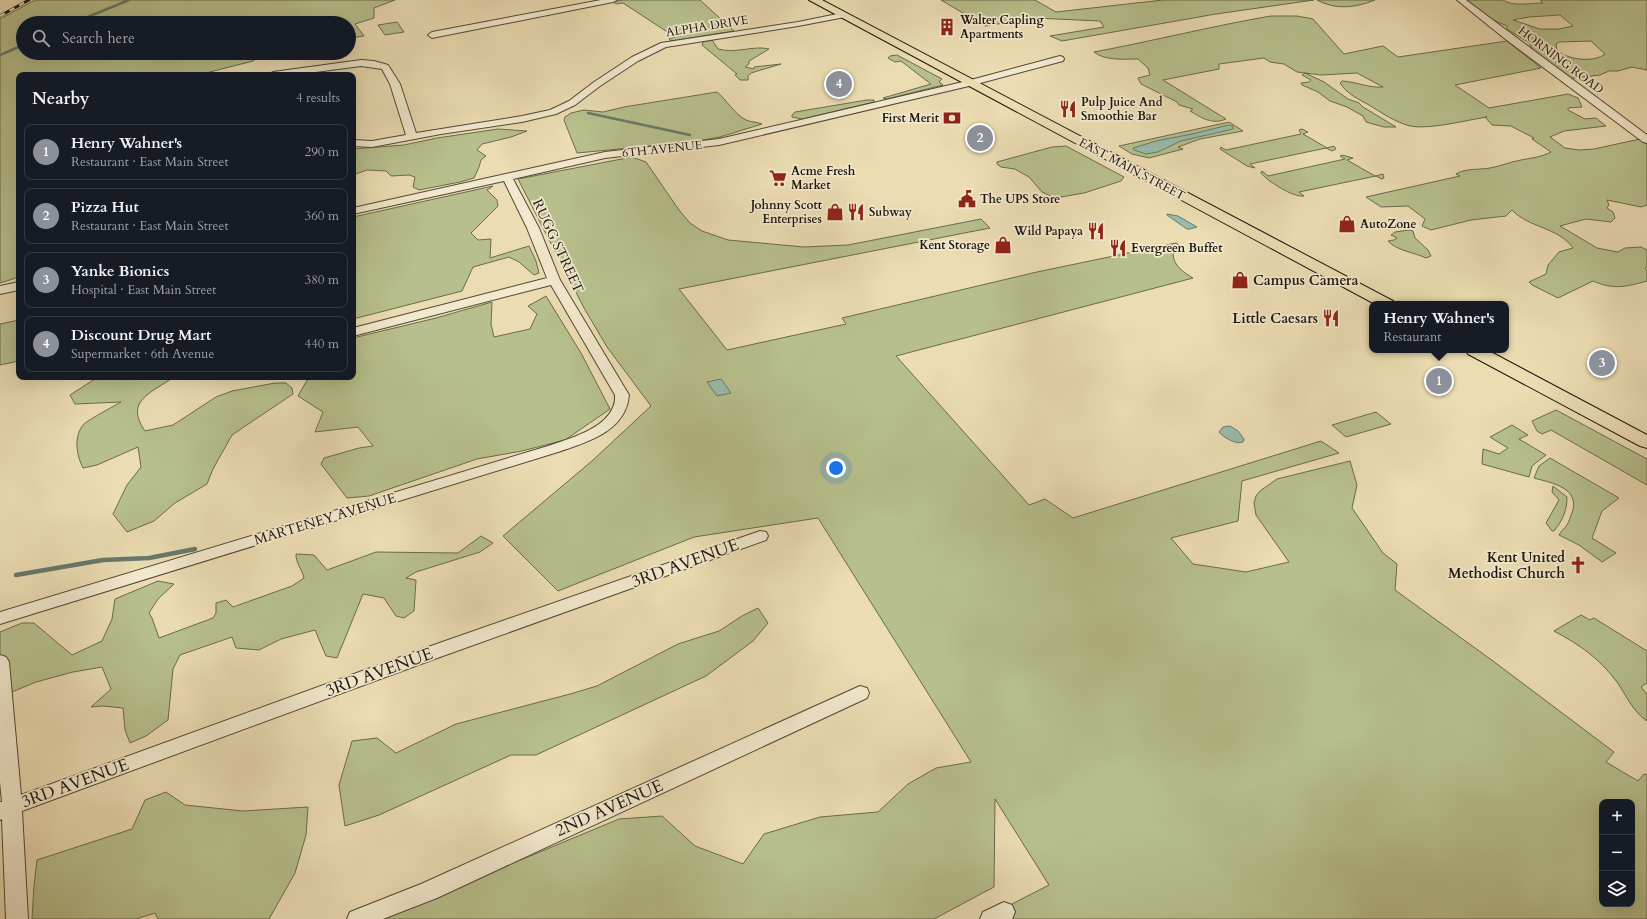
<!DOCTYPE html>
<html lang="en">
<head>
<meta charset="utf-8">
<style>
	:root { --surface:#171b24; --page:#20242c; --text:#f1f3f6; --muted:#9ea1a6; --line:#363941; --accent:#8c9099 }
	body { margin:0; font-family:Cardo,serif; background:var(--page); color:var(--text) }
	.controls { position:absolute; right:12px; bottom:12px; display:grid; overflow:hidden; border-radius:8px; box-shadow:0 4px 16px #0002 }
	.controls button { width:36px; height:36px; display:grid; place-items:center; padding:0; border:0; border-bottom:1px solid var(--line); background:var(--surface); color:var(--text); font:20px sans-serif }
	.you { position:absolute; left:836px; top:468px; width:14px; height:14px; margin:-10px; border:3px solid #fff; border-radius:50%; background:#1a73e8; box-shadow:0 0 0 6px #1a73e833 }
	.badge { display:grid; place-items:center; width:26px; height:26px; border-radius:50%; background:var(--accent); color:#fff; font-size:13px; font-weight:700 }
	.pin { position:absolute; translate:-50% -50%; border:2px solid #fff; box-shadow:0 1px 4px #0006 }
	.popup { position:absolute; left:1369px; top:301px; width:140px; height:52px; box-sizing:border-box; display:grid; place-content:center; border-radius:8px; background:var(--surface); filter:drop-shadow(0 1px 3px #0005); font-size:13px; white-space:nowrap; color:var(--muted) }
	.popup b { font-size:15px; color:var(--text) }
	.popup::after { content:''; position:absolute; left:50%; top:100%; margin-left:-8px; border:8px solid transparent; border-top-color:var(--surface) }
	.list { margin:0; padding:0; list-style:none }
	h2 { display:flex; justify-content:space-between; align-items:center; height:52px; margin:0; padding:0 16px; font-size:17px }
	h2 small { font-size:13px; font-weight:400; color:var(--muted) }
	.list li { display:grid; grid-template-columns:26px 1fr auto; gap:12px; align-items:center; box-sizing:border-box; height:56px; margin:0 8px 8px; padding:0 8px; border:1px solid var(--line); border-radius:8px }
	.list b { display:block; font-size:15px; white-space:nowrap }
	.list p { margin:0; font-size:13px; white-space:nowrap; color:var(--muted) }
	.list em { font-size:13px; font-style:normal; color:var(--muted) }
	.icon { flex:none; width:22px; height:22px; fill:none; stroke:currentColor; stroke-width:2; stroke-linecap:round; stroke-linejoin:round }
	.map { position:relative; flex:none; width:1647px; height:919px; overflow:hidden }
	.search { position:absolute; background:var(--surface); box-shadow:0 4px 16px #0002; left:16px; top:16px; width:340px; height:44px; display:flex; align-items:center; gap:10px; box-sizing:border-box; padding:0 14px; border-radius:22px; color:var(--muted); font-size:15px }
	.panel { position:absolute; background:var(--surface); box-shadow:0 4px 16px #0002; left:16px; top:72px; width:340px; height:308px; border-radius:8px }
	.map>svg:first-child { display:block }
</style>
</head>
<body>
<div class="map">
<svg width="1647" height="919" viewBox="0 0 1647 919">
	<rect width="100%" height="100%" fill="#ebdcb2"/>
	<filter id="stains"><feTurbulence type="fractalNoise" baseFrequency=".005" numOctaves="4"/><feColorMatrix values="0 0 0 0 .2 0 0 0 0 .09 0 0 0 0 .02 0 0 0 .5 -.17"/></filter>
	<radialGradient id="worn" r=".72"><stop offset=".6" stop-color="#630" stop-opacity="0"/><stop offset="1" stop-color="#630" stop-opacity=".3"/></radialGradient>
	<path fill="#b7c08c" stroke="#6a6a4c" fill-rule="evenodd" d="M35 0H395L374 8V18L355 24 364 36 349 38V23H23V53H267L263 54 253 61 198 75H19V277L0 283V19Z
		M623 0H700L734 31 671 41 669 39 675 37 623 3 616 4 613 2Z
		M941 0H1035L1056 12 1163 0H1314L1216 14 1062 41 1050 36 1104 27 1100 21 1035 18 985 26Z
		M1317 0H1375C1355 8 1336 10 1317 0Z
		M1463 0H1503C1512 7 1532 3 1543 3L1540 0H1647V70L1632 67 1618 71H1609L1600 75 1567 79 1536 54 1528 42 1507 29V26L1482 15ZM1560 15 1573 26 1559 29H1540L1513 20 1529 17ZM1591 41 1605 54C1594 63 1567 60 1557 50L1556 44 1559 42Z
		M1271 16H1297L1313 19 1344 54 1383 46 1398 57 1507 41 1541 68 1455 85 1489 108 1568 94 1578 98 1582 107 1568 108V110L1585 119 1596 118 1606 126 1564 131 1550 137 1565 148 1579 150 1594 149 1640 139 1647 144V205L1641 207 1607 200 1609 205 1607 208 1613 212 1615 218 1611 222 1586 219 1560 226 1597 248 1618 252 1625 248 1641 247 1647 250V267L1645 268 1647 271V281C1625 287 1614 290 1593 281L1558 298 1532 285 1529 282 1546 274 1548 265 1559 252 1573 248C1558 227 1529 228 1512 210L1506 216 1471 220 1431 230 1422 226 1425 219 1408 206 1381 207 1366 197 1460 176 1456 174C1466 168 1479 170 1490 168 1501 166 1510 162 1521 160 1531 158 1542 157 1551 152L1532 139 1534 138 1511 126 1492 125 1485 117H1487C1467 120 1429 130 1410 126 1395 122 1382 113 1369 105 1358 99 1347 94 1340 83L1342 81C1358 82 1367 88 1383 87L1357 73 1321 75 1297 72 1284 64 1270 62 1264 58 1219 64V69L1163 80 1226 119C1212 125 1202 118 1190 111L1193 109 1179 105 1177 102 1141 84 1138 78 1150 75 1148 68 1138 59C1124 59 1105 61 1094 52 1153 41 1212 26 1271 16Z
		M397 22 404 32 385 35 378 25Z
		M712 40 718 49C736 54 754 45 769 49L749 61V64L745 67 754 69V67L781 64 751 73 748 76V80H740L735 75 737 74 702 45 703 42Z
		M890 56 897 55 942 79 939 82 943 85 887 99 883 98 931 84 901 61 895 62 888 58Z
		M1305 73 1324 82 1348 99 1359 103 1363 107 1396 127H1384L1366 122 1363 116 1347 107 1330 101 1318 92 1302 85 1301 83 1309 82 1311 80 1302 75Z
		M717 92C727 100 734 114 746 120 750 122 757 122 762 124L720 137 692 142 577 153 564 120 565 117 571 113 584 110 603 112 624 107Z
		M867 100H874V102L802 119 792 117V115L795 112Z
		M1229 122 1243 131 1200 139 1178 147 1183 149 1149 158 1132 154 1119 146Z
		M498 129 527 131 511 137 482 144 477 150 486 156 481 160 479 167 474 178 460 182 419 190 413 187 415 177 409 175 391 176 386 171 367 170 353 175V149L404 145 437 138Z
		M1302 129 1308 132 1303 134 1327 148 1334 146 1336 149 1332 151 1326 148 1250 164 1255 168 1247 166 1220 149 1221 147 1226 150 1301 134 1299 130Z
		M1066 146 1124 177 1121 181 1084 193 1055 198 1042 192 1029 177 1015 169 1001 167 997 164V162L1052 147Z
		M1342 155 1353 158 1347 160 1375 176 1383 174 1384 178 1382 179 1376 176 1299 192 1304 196C1294 198 1267 181 1261 173L1262 171 1268 176 1345 159 1340 156Z
		M632 157 646 162 679 210 690 223 702 231 728 240 804 247 848 245 981 219 990 228 679 289 727 350 846 324 842 318 1037 272 1176 243 1184 248 1173 254C1173 265 1184 273 1193 278L896 356 1029 505 1045 499 1073 518 1321 441 1339 453 1242 481 1238 521 1171 538 1193 564 1246 572 1289 562 1256 515 1254 503 1256 496 1260 491 1277 479 1350 461 1357 485 1352 508 1383 553 1397 564 1395 590 1493 661 1614 752 1606 762 1638 781 1644 774 1647 775V919H991L1012 904 1049 885 995 799 994 887 934 919H379L619 819 662 816 695 846 743 864 764 834 820 817 878 812 908 784 936 768 971 762 818 518 694 537 558 591 503 536 592 461 651 406 607 347 584 308 518 179ZM1602 802H1632V904H1602Z
		M493 186 487 190 497 200 498 206 471 233 478 240 491 239 490 258 529 246 536 261 539 273 534 275 519 262 509 257 473 267 462 291 353 319V217Z
		M1409 230 1413 231 1415 238 1428 250 1431 256 1426 258C1416 253 1395 250 1388 241L1394 240 1397 238 1391 235 1395 232Z
		M546 296 581 353 610 409 565 440 522 451 477 459 369 496 347 498 321 464 324 458 359 448 373 446 358 427 315 432 323 412 298 396 309 377H353V338L436 318 492 302 491 324 494 337 530 329 537 314 528 306Z
		M19 320V361L0 365V324Z
		M98 377H174C151 393 124 401 145 431L173 425 216 397 232 391 275 383H286L292 388 293 394 232 435 213 469 207 484 175 503 154 521 127 532 113 514 127 485 141 467 138 447 97 465 83 468C77 456 73 438 83 425 86 421 114 406 121 402L75 404 70 395Z
		M1556 410 1647 459V485L1551 430 1542 434 1537 431 1532 421Z
		M1376 412 1391 424 1346 437 1332 425Z
		M1512 425 1528 435 1519 439 1546 455 1532 466 1529 477 1482 464 1483 449 1499 454 1508 448 1490 437Z
		M1550 458 1619 498 1602 511 1592 538 1616 553 1602 562 1579 545 1559 535C1561 531 1565 528 1567 525 1569 522 1570 517 1572 513 1581 488 1552 483 1534 478L1539 466Z
		M1553 486 1567 497C1567 510 1563 520 1554 531H1552L1546 523 1559 500 1552 492Z
		M481 536 493 543 480 552 416 572 406 578 416 580 414 611 404 618 396 616 384 598 363 594 337 658 326 656 315 630 281 639 259 650 236 648 232 637 180 655 173 669 168 720 146 736 130 743 125 730 123 708 103 706 91 707 111 689 102 667 73 672 36 682 0 697V632L22 623H34L72 655 102 641 112 619 115 599 158 581 174 584 158 599 149 613 152 618 159 638 213 618 216 613V603L226 600 233 607 292 586 304 578C302 569 296 564 296 554L314 555 327 570 376 552 458 553Z
		M758 608 768 623 753 641 706 676 536 755H511L379 815 345 826 339 785 352 741 377 738 396 753 456 724 570 694 597 686 678 644 719 631 742 616Z
		M1581 615 1590 620 1594 618 1647 651V683L1641 687 1647 694V721C1633 712 1626 695 1617 682 1599 658 1580 645 1554 631Z
		M166 792 185 805 243 811 308 807 306 835 295 873 269 919H158L155 913 136 919H32L34 886 37 860 132 829 145 800Z"/>
	<path fill="#98bcac" stroke="#67796c" d="M1229 125 1233 126V129L1181 141 1158 152 1146 154 1134 150 1133 148 1156 141 1192 134Z
		M1167 214 1178 216 1197 227 1190 229H1187L1167 215Z
		M721 379 731 393 717 396 707 382Z
		M1230 426 1238 431 1244 439 1243 442C1236 445 1223 437 1219 432L1223 427Z"/>
	<g fill="none" stroke-linecap="round" stroke-linejoin="round">
		<path stroke="#67796c" stroke-width="2.5" d="M73 23 129 0
			M0 55 23 45
			M588 113 690 135"/>
		<path stroke="#67796c" stroke-width="4.5" d="M16 575 103 560 149 558 195 549"/>
		<g stroke="#504735" stroke-width="2">
			<path id="minor" d="M601 0H617L613 2 432 38 428 35 432 32Z
				M1457 0H1466L1627 120 1647 135V143L1643 142 1504 38Z
				M842 13H845V17L798 26 666 47 638 61 600 86 575 105 556 114 522 122 441 134 372 147 353 146V140L372 141 406 135 390 84 382 69 361 66 293 75H268L273 72 361 60 374 61 388 65 400 84 416 133 522 116 550 110 569 101 594 82 632 57 661 43 798 22Z
				M1060 56 1063 57 1064 59 1063 61 969 86 719 145 605 158 513 179 539 228 560 280 629 395C626 431 588 442 558 452L0 624V612L548 446C568 439 605 429 613 407 615 404 615 399 615 395L551 285 353 336V328L547 278 527 228 504 181 353 214V208L605 152 719 139 967 81Z
				M19 282V290L0 294V286Z
				M760 531 766 532 768 536 766 540 440 657 22 811 28 919H6L2 819 0 820V802H2L0 782V655L6 657 9 662 21 795 428 647Z
				M860 686 867 688 869 693 867 698 437 898 383 919H347L350 912 421 884Z
				M1004 902 1012 905 1015 912 1012 919H980L983 912Z"/>
		</g>
		<g stroke="#1d150b" stroke-width="2">
			<path id="major" d="M809 0H822L1393 301 1395 304H1375Z
				M1466 350H1487L1647 435V448L1640 446 1468 354Z"/>
		</g>
		<use href="#minor" fill="#f2e8cd" fill-rule="evenodd"/>
		<use href="#major" fill="#ebdcb2" fill-rule="evenodd"/>
		<g stroke="#1d150b" stroke-width="3">
			<path id="rail" d="M0 16 29 0"/>
		</g>
		<use href="#rail" stroke="#f2e8cd" stroke-width="2" stroke-dasharray="5.5" stroke-linecap="butt"/>
	</g>
	<defs>
		<g id="building-bare" transform="scale(1.38)"><path d="M-4-6H4V6H1V3H-1V6H-4ZM-2.5-4.3h1.7v1.8h-1.7ZM.8-4.3h1.7v1.8H.8ZM-2.5-1h1.7V.8h-1.7ZM.8-1h1.7V.8H.8Z" fill="#8f2418" stroke="#f2e8cd" stroke-width="2.5" paint-order="stroke"/></g>
		<g id="restaurant-bare" transform="scale(1.38)"><path d="M-5-6h1v4h1v-4h1v4h1v-4h1v5L-1.5 .5V6h-2V.5L-5-1ZM5-6V6H3V1.5H1.5Q1.5-4 5-6Z" fill="#8f2418" stroke="#f2e8cd" stroke-width="2.5" paint-order="stroke"/></g>
		<g id="bank-bare" transform="scale(1.38)"><path d="M-6-4H6V4H-6ZM0-2.3a2.3 2.3 0 1 0 0 4.6a2.3 2.3 0 1 0 0-4.6Z" fill="#8f2418" stroke="#f2e8cd" stroke-width="2.5" paint-order="stroke"/></g>
		<g id="supermarket-bare" transform="scale(1.38)"><path d="M-6-5.5h2.5l.6 2H6L4.5 2H-2.5L-4.4-4H-6ZM-1.5 3.2a1.3 1.3 0 1 0 .1 0ZM3 3.2a1.3 1.3 0 1 0 .1 0Z" fill="#8f2418" stroke="#f2e8cd" stroke-width="2.5" paint-order="stroke"/></g>
		<g id="civic-bare" transform="scale(1.38)"><path d="M-.6-6.5H3V-4.5H.6V-3L4-1V1h2V6H-6V1h2V-1L-.6-3ZM-1.2 2.5V6h2.4V2.5Z" fill="#8f2418" stroke="#f2e8cd" stroke-width="2.5" paint-order="stroke"/></g>
		<g id="shop-bare" transform="scale(1.38)"><path d="M-5-2.5h2.3a2.7 3.5 0 0 1 5.4 0H5L5.5 6h-11ZM-1.5-2.5h3a1.5 2.3 0 0 0-3 0Z" fill="#8f2418" stroke="#f2e8cd" stroke-width="2.5" paint-order="stroke"/></g>
		<g id="church-bare" transform="scale(1.38)"><path d="M-1.2-6h2.4v3.5h3.3v2.4h-3.3V6h-2.4V-.1h-3.3v-2.4h3.3Z" fill="#8f2418" stroke="#f2e8cd" stroke-width="2.5" paint-order="stroke"/></g>
	</defs>
	<g fill-rule="evenodd">
		<use href="#building-bare" x="947" y="27"/>
		<use href="#restaurant-bare" x="1068" y="109"/>
		<use href="#bank-bare" x="952" y="118"/>
		<use href="#supermarket-bare" x="778" y="178"/>
		<use href="#civic-bare" x="967" y="199"/>
		<use href="#shop-bare" x="835" y="212"/>
		<use href="#restaurant-bare" x="856" y="212"/>
		<use href="#shop-bare" x="1347" y="224"/>
		<use href="#restaurant-bare" x="1096" y="231"/>
		<use href="#shop-bare" x="1003" y="245"/>
		<use href="#restaurant-bare" x="1118" y="248"/>
		<use href="#shop-bare" x="1240" y="280"/>
		<use href="#restaurant-bare" x="1331" y="318"/>
		<use href="#church-bare" x="1578" y="565"/>
	</g>
	<g text-anchor="middle" dominant-baseline="central" stroke-width="3.5" stroke-linejoin="round" paint-order="stroke">
		<g font-size="12" font-weight="bold" fill="#1d150b" stroke="#f2e8cd" text-anchor="start">
			<text x="960" y="20">Walter Capling<tspan x="960" dy="14">Apartments</tspan></text>
			<text x="1081" y="102">Pulp Juice And<tspan x="1081" dy="14">Smoothie Bar</tspan></text>
			<text x="939" y="118" text-anchor="end">First Merit</text>
			<text x="791" y="171">Acme Fresh<tspan x="791" dy="14">Market</tspan></text>
			<text x="980" y="199">The UPS Store</text>
			<text x="822" y="205" text-anchor="end">Johnny Scott<tspan x="822" dy="14">Enterprises</tspan></text>
			<text x="869" y="212">Subway</text>
			<text x="1360" y="224">AutoZone</text>
			<text x="1083" y="231" text-anchor="end">Wild Papaya</text>
			<text x="990" y="245" text-anchor="end">Kent Storage</text>
			<text x="1131" y="248">Evergreen Buffet</text>
		</g>
		<g font-size="12" fill="#1d150b" stroke="#f2e8cd">
			<text transform="translate(707 26) rotate(-9)">ALPHA DRIVE</text>
			<text transform="translate(1561 60) rotate(37)">HORNING ROAD</text>
			<text transform="translate(662 149) rotate(-6)">6TH AVENUE</text>
			<text transform="translate(1132 169) rotate(28)">EAST MAIN STREET</text>
		</g>
		<g font-size="14" fill="#1d150b" stroke="#f2e8cd">
			<text transform="translate(558 246) rotate(65)">RUGG STREET</text>
			<text transform="translate(325 519) rotate(-17)">MARTENEY AVENUE</text>
		</g>
		<g font-size="14" font-weight="bold" fill="#1d150b" stroke="#f2e8cd" text-anchor="end">
			<text x="1253" y="280" text-anchor="start">Campus Camera</text>
			<text x="1318" y="318">Little Caesars</text>
			<text x="1565" y="557">Kent United<tspan x="1565" dy="16">Methodist Church</tspan></text>
		</g>
		<g font-size="17" fill="#1d150b" stroke="#f2e8cd">
			<text transform="translate(685 563) rotate(-20)">3RD AVENUE</text>
			<text transform="translate(379 672) rotate(-20)">3RD AVENUE</text>
			<text transform="translate(75 783) rotate(-20)">3RD AVENUE</text>
			<text transform="translate(609 808) rotate(-24)">2ND AVENUE</text>
		</g>
	</g>
	<rect width="100%" height="100%" filter="url(#stains)"/>
	<rect width="100%" height="100%" fill="url(#worn)"/>
</svg>
<div class="controls">
<button>+</button>
<button>−</button>
<button><svg class="icon" aria-label="layers" viewBox="0 0 24 24"><path d="M12 4l9 5-9 5-9-5zM3 14l9 5 9-5"/></svg></button>
</div>
<div class="you"></div>
<div class="pin badge" style="left:1439px;top:381px">1</div>
<div class="popup"><b>Henry Wahner's</b>Restaurant</div>
<div class="pin badge" style="left:980px;top:138px">2</div>
<div class="pin badge" style="left:1602px;top:363px">3</div>
<div class="pin badge" style="left:839px;top:84px">4</div>
<div class="search"><svg class="icon" aria-label="search" viewBox="0 0 24 24"><circle cx="10" cy="10" r="6"/><path d="M15 15l6 6"/></svg>Search here</div>
<section class="panel">
<h2>Nearby<small>4 results</small></h2>
<ul class="list">
<li><span class="badge">1</span><div><b>Henry Wahner's</b><p>Restaurant · East Main Street</p></div><em>290 m</em></li>
<li><span class="badge">2</span><div><b>Pizza Hut</b><p>Restaurant · East Main Street</p></div><em>360 m</em></li>
<li><span class="badge">3</span><div><b>Yanke Bionics</b><p>Hospital · East Main Street</p></div><em>380 m</em></li>
<li><span class="badge">4</span><div><b>Discount Drug Mart</b><p>Supermarket · 6th Avenue</p></div><em>440 m</em></li>
</ul>
</section>
</div>
</body>
</html>
